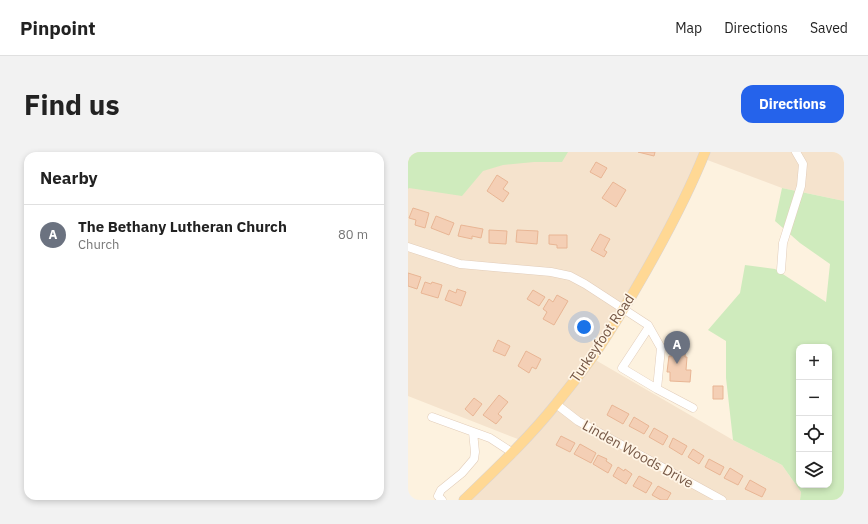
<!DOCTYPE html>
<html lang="en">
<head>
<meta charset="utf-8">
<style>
	:root { --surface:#fff; --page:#f2f2f2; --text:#222; --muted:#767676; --line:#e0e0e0; --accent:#2563eb }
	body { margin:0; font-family:"IBM Plex Sans",sans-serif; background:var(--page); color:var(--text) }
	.controls { position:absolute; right:12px; bottom:12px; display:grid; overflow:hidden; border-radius:8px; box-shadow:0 2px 6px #0003 }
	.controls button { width:36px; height:36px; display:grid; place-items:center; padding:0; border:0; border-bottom:1px solid var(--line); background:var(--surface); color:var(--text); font:20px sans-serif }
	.you { position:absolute; left:176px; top:175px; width:14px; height:14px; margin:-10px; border:3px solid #fff; border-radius:50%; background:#1a73e8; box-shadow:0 0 0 6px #1a73e833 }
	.badge { display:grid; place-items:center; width:26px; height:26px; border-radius:50%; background:var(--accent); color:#fff; font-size:13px; font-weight:700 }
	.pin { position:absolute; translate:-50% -33px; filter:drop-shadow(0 1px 2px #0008) }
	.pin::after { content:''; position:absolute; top:21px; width:14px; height:12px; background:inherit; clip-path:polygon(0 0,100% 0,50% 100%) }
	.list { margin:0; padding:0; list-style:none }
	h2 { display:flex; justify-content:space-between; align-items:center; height:52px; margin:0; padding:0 16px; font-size:17px }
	h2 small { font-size:13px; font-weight:400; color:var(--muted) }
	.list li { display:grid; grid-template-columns:26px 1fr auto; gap:12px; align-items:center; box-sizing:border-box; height:60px; padding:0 16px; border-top:1px solid var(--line) }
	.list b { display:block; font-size:15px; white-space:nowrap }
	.list p { margin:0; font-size:13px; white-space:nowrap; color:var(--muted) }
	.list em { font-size:13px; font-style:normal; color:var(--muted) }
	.icon { flex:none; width:22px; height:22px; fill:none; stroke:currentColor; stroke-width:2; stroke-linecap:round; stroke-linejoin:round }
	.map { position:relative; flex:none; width:436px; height:348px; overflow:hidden; border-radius:12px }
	header { display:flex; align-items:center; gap:24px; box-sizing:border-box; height:56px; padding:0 20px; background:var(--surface); border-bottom:1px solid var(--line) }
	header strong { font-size:19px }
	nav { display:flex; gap:22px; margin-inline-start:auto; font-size:14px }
	.intro { display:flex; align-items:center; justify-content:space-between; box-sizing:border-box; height:96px; padding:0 24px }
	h1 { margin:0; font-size:28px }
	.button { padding:10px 18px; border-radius:12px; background:var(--accent); color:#fff; font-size:14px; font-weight:700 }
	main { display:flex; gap:24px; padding:0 24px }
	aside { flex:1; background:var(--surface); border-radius:12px; box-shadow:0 2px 6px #0003 }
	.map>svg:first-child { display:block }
</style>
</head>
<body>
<header>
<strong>Pinpoint</strong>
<nav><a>Map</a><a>Directions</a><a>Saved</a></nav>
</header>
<div class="intro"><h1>Find us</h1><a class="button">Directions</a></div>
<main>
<aside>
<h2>Nearby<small></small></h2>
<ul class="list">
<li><span class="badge" style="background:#6b7280">A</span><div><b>The Bethany Lutheran Church</b><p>Church</p></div><em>80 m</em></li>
</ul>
</aside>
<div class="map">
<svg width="436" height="348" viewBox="0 0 436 348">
	<rect width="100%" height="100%" fill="#fdf2df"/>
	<path fill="#f5e3cd" d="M0 0H436V49L374 36 294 6 276 46 184 206 325 288 374 313 393 340 392 348H56L115 289 0 244Z"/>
	<path fill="#cfebbd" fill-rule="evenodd" d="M0 0H160L154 10H126L95 13 75 19 54 44 1 36 0 37Z
		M374 36 436 49V348H392L393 340 374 313 325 288 318 226V189L300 178 332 141 337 113 367 117 418 150 422 112 392 91 367 69ZM391 195H421V333H391Z"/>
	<path fill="#f4cfb5" stroke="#e8b594" d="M230 0H247L246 4Z
		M188 10 199 16 193 26 182 20Z
		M89 23 100 30 95 37 101 41 95 50 79 39Z
		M205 30 218 38 208 55 194 46Z
		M5 56 21 61 17 76 7 73 8 68 1 66Z
		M28 64 46 71 41 83 23 76Z
		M53 73 75 77 73 86 64 84V87L50 84Z
		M81 78 99 79 98 92 81 91Z
		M109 78 130 79 129 92 108 90Z
		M192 82 202 87 196 98 199 100 196 105 183 98Z
		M141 83H159V96H149V93L141 92Z
		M0 121 13 125 9 137 0 134Z
		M17 130 23 132 24 130 34 133 30 146 13 141Z
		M49 137 58 140 53 154 37 148 41 138 48 141Z
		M125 138 137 145 131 154 119 147Z
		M149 143 160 149 146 173 135 167 139 160 135 157 141 147 145 150Z
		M90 188 102 194 97 204 85 199Z
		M265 191 278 192 277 205H279L278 218H283L282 230 262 229V220H259L261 204H264Z
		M118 199 133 207 128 217 124 215 121 221 110 214Z
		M305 234H315V247H305Z
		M91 243 100 250 90 262 94 265 88 272 75 263Z
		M66 246 74 252 65 264 57 257Z
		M204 253 221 262 215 272 199 263Z
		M226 265 241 274 236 282 221 274Z
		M246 276 260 284 255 293 241 285Z
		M153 284 167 291 162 300 148 293Z
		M265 286 279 294 274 303 261 295Z
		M172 292 188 301 183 311 166 302Z
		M285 297 296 304 291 312 280 305Z
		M190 303 199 307 198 309 204 313 200 321 185 312Z
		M301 307 316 315 312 323 297 315Z
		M210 315 216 319 217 317 224 322 218 332 205 324Z
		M322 316 335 324 330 333 316 326Z
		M231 324 244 331 238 341 225 334Z
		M342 328 358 337 354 345 337 337Z
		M250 334 263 341 259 348H253L244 343Z"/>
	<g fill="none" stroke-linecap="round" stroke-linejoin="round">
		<g stroke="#e2cdba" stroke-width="9">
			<path id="minor" d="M0 95 52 112 143 120 162 124 177 132 240 173 253 196 249 237 214 216 241 175
				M373 118 375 91 393 34 395 12 388 0
				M249 237 285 256
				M148 252 170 269 314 348
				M24 265 82 286 105 301
				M34 348 30 344 33 338 54 321 66 307 67 300 65 280"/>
		</g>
		<g stroke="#dbd3cf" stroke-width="11">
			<path id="major" d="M56 348C88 317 120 287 148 252 160 237 172 222 183 207 198 186 211 164 224 143 251 97 277 50 297 0"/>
		</g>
		<use href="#minor" stroke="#fff" stroke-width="8"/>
		<use href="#major" stroke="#ffd894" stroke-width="10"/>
	</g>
	<g text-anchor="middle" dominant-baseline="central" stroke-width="3.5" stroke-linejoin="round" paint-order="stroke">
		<g font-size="14" fill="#755745" stroke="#fff5e6">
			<text transform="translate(194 186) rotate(-56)">Turkeyfoot Road</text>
			<text transform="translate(230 302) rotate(29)">Linden Woods Drive</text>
		</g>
	</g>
</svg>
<div class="controls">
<button>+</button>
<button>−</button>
<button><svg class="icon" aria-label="locate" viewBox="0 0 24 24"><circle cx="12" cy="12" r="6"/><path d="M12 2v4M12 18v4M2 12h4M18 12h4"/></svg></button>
<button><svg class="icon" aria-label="layers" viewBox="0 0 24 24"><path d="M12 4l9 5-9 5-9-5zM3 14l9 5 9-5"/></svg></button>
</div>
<div class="you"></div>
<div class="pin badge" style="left:269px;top:212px;background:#6b7280">A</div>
</div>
</main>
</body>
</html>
